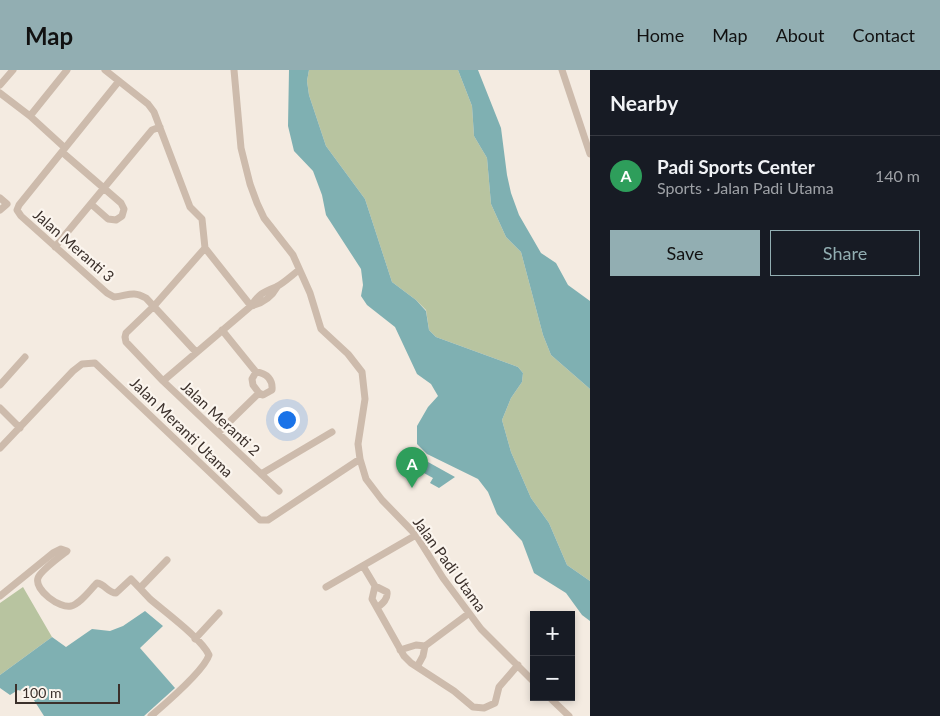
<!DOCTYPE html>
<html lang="en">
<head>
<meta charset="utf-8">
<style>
	:root { --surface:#171b24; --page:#20242c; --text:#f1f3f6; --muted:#9ea1a6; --line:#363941; --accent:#92aeb2 }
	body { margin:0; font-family:Lato,sans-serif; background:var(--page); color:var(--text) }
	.controls { position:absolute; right:15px; bottom:15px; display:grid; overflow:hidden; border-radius:0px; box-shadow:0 2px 8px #0003 }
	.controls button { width:45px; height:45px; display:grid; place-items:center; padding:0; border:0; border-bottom:1px solid var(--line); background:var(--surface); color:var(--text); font:25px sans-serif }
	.scale { position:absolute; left:15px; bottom:12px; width:105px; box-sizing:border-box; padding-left:5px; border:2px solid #3b302b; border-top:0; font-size:14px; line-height:18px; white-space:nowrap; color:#3b302b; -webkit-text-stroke:4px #fbf5ee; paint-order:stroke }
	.you { position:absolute; left:286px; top:349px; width:18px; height:18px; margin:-12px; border:4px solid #fff; border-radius:50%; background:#1a73e8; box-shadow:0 0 0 8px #1a73e833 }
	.badge { display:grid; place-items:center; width:32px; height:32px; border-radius:50%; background:var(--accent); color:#fff; font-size:16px; font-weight:700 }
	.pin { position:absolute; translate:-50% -41px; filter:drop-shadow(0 1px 2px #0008) }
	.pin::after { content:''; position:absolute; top:26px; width:18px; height:15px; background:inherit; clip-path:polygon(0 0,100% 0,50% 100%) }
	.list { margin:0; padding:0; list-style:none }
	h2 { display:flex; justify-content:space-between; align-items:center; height:65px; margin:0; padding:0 20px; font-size:21px }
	h2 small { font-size:16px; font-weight:400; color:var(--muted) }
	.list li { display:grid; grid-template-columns:32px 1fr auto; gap:15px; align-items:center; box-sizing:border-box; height:80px; padding:0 20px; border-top:1px solid var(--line) }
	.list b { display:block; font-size:19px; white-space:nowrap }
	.list p { margin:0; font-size:16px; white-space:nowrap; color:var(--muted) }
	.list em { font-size:16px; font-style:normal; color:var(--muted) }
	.actions { display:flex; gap:10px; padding:15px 20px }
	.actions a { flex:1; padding:11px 0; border:1px solid var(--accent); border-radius:0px; text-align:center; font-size:18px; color:var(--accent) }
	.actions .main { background:var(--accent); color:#111 }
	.map { position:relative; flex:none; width:590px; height:646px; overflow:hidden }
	header { display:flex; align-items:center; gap:30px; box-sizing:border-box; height:70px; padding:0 25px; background:var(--accent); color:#111 }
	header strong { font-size:24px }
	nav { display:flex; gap:28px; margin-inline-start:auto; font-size:18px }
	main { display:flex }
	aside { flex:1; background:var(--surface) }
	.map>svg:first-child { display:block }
</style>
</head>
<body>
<header>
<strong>Map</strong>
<nav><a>Home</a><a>Map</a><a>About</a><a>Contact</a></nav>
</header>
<main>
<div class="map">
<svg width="590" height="646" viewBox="0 0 590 646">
	<rect width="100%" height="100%" fill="#f4ebe1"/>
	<path fill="#b8c4a0" d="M309 0H458L472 36 474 66 487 88 491 134 506 167 521 182 543 265 551 285 590 319V511L567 495 549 453 531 428 511 382 502 350 511 328 522 312 523 303 518 297 436 267 429 260 426 240 416 230 392 212 365 129 326 76 309 25 307 11Z
		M23 517 52 567 0 605V533Z"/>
	<path fill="#7fb0b2" d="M289 0H309L307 11 309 25 326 76 365 129 392 212 416 230 426 241 429 260 436 267 518 297 523 303 522 312 511 328 502 350 511 382 531 428 549 453 567 495 590 511V551L582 545 566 523 534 503 522 471 497 444 488 422 478 409 427 384 417 374V356L428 337 438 326 431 314 417 304 395 257 367 235 361 226 363 215 361 199 326 145 322 125 313 101 294 81 288 56Z
		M458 0H478L501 58 507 105 511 123 519 145 541 183 556 193 568 215 590 231V319L551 285 543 265 521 182 506 167 491 134 487 88 474 66 472 36Z
		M428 392 455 407 439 418 430 413 433 408 422 402Z
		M145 541 163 556 140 578 175 618 144 646H44L30 624 18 620 10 625 0 618V605L52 567 66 577 92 559 110 561 123 556Z"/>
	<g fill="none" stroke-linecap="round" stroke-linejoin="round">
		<path stroke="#cdbbac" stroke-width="7" d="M105 0 148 34 154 42 190 137 202 149 205 178 251 236
			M234 0 241 78 250 114 257 133 264 148 293 185 310 223 321 259 348 284 362 302 365 329 358 374 360 389 366 409 382 430 416 465 443 508 481 559 534 612
			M562 0 590 84
			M119 11 19 135 17 140 21 146 107 223 114 227C128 226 132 220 146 228L196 282
			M0 15 13 0
			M0 23 30 46 65 78
			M30 46 67 0
			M62 82 121 133 124 139 122 146 116 150 108 149 91 134
			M0 128 7 134 0 140
			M55 177 152 60 160 57
			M205 178 154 236 126 263 125 267 126 272 163 311 279 421
			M251 236C263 233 271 228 277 217
			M222 260 256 302
			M163 311 251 236C259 224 263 222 276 217 284 213 292 205 299 200
			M0 315 25 287
			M0 338 20 358
			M218 363 259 323 263 325 272 320C273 310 267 303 256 302L252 309 253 315 259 323
			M0 378 73 301 82 294 95 293 260 450H268L360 389
			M261 404 332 362
			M363 496 375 516 372 529 404 586 411 593 454 621 473 637 484 638 495 633 499 617 518 595
			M375 516 387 522C388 529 383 533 378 537
			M326 517 416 465
			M140 518 167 490
			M0 526 53 483 61 479 67 481C60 487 41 500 38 508 34 520 60 539 71 536 80 534 90 520 97 513 105 514 108 523 116 523L131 509C137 515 143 522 150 529 165 542 202 569 209 585 204 601 165 634 151 646
			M195 569 219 543
			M425 576 468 544
			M400 580 416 575 425 576 423 586 417 597
			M549 627 569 646"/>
	</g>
	<g text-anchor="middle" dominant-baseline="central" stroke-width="4.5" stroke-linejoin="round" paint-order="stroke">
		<g font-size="15" fill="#3b302b" stroke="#fbf5ee">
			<text transform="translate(74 175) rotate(41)">Jalan Meranti 3</text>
			<text transform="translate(221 348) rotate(43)">Jalan Meranti 2</text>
			<text transform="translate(182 357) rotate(44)">Jalan Meranti Utama</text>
			<text transform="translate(450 494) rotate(54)">Jalan Padi Utama</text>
		</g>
	</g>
</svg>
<div class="controls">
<button>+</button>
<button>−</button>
</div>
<div class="scale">100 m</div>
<div class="you"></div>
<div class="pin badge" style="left:412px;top:418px;background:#2e9e5b">A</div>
</div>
<aside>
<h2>Nearby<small></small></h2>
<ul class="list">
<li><span class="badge" style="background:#2e9e5b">A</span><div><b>Padi Sports Center</b><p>Sports · Jalan Padi Utama</p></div><em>140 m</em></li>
</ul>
<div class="actions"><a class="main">Save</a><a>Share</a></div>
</aside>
</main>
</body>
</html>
